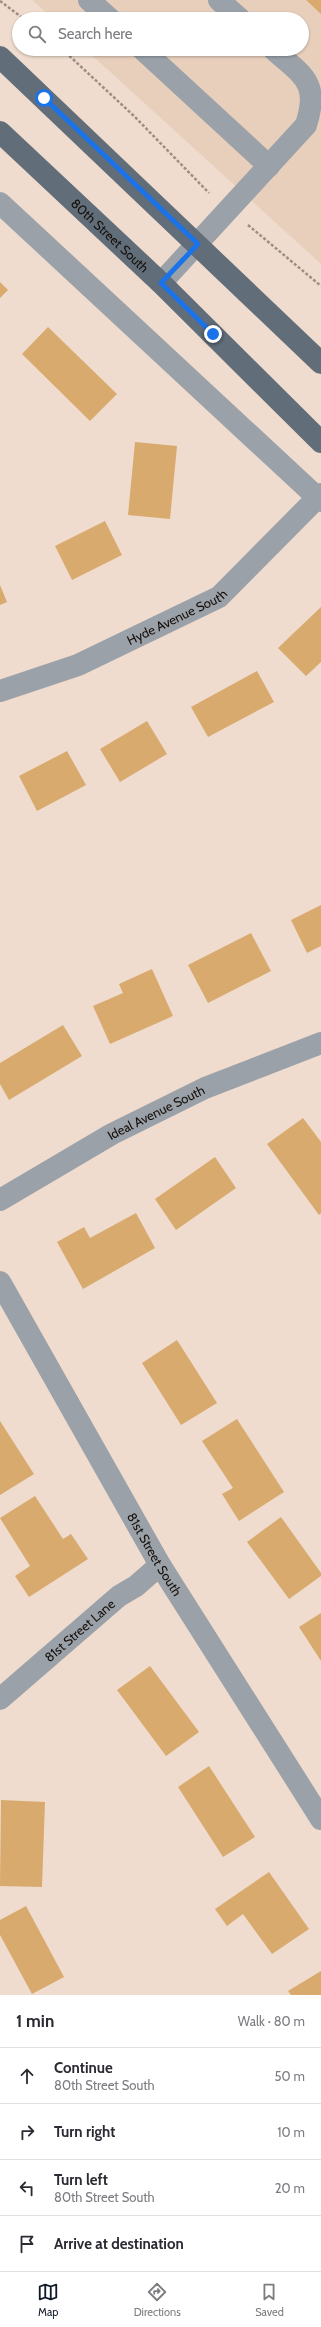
<!DOCTYPE html>
<html lang="en">
<head>
<meta charset="utf-8">
<style>
	:root { --surface:#fff; --page:#f7f7f7; --text:#2b2b33; --muted:#7c7c81; --line:#e1e1e2; --accent:#111827 }
	body { margin:0; font-family:Cabin,sans-serif; background:var(--page); color:var(--text) }
	.stop { position:absolute; width:12px; height:12px; margin:-9px; border:3px solid #1a73e8; border-radius:50%; background:#fff }
	.stop.end { background:#1a73e8; border-color:#fff; box-shadow:0 1px 4px #0008 }
	.list { margin:0; padding:0; list-style:none }
	h2 { display:flex; justify-content:space-between; align-items:center; height:52px; margin:0; padding:0 16px; font-size:17px }
	h2 small { font-size:13px; font-weight:400; color:var(--muted) }
	.list li { display:grid; grid-template-columns:26px 1fr auto; gap:12px; align-items:center; box-sizing:border-box; height:56px; padding:0 16px; border-top:1px solid var(--line) }
	.list b { display:block; font-size:15px; white-space:nowrap }
	.list p { margin:0; font-size:13px; white-space:nowrap; color:var(--muted) }
	.list em { font-size:13px; font-style:normal; color:var(--muted) }
	.icon { flex:none; width:22px; height:22px; fill:none; stroke:currentColor; stroke-width:2; stroke-linecap:round; stroke-linejoin:round }
	.map { position:relative; flex:none; width:321px; height:1995px; overflow:hidden }
	.search { position:absolute; background:var(--surface); box-shadow:0 1px 3px #0004; left:12px; right:12px; top:12px; height:44px; display:flex; align-items:center; gap:10px; box-sizing:border-box; padding:0 14px; border-radius:22px; color:var(--muted); font-size:15px }
	.sheet { height:276px; background:var(--surface) }
	nav { display:flex; justify-content:space-around; align-items:center; box-sizing:border-box; height:56px; border-top:1px solid var(--line); background:var(--surface); font-size:11px; color:var(--muted) }
	nav a { display:grid; justify-items:center; gap:2px }
	nav .on { color:var(--accent) }
	.map>svg:first-child { display:block }
</style>
</head>
<body>
<div class="map">
<svg width="321" height="1995" viewBox="0 0 321 1995">
	<rect width="100%" height="100%" fill="#efdcce"/>
	<path fill="#e8cfbc" d="M32 0H321V264L85 49H302V19H53Z"/>
	<path fill="#d8aa6e" d="M306 0H321V14Z
		M0 282 8 290 0 298Z
		M48 327 117 394 90 421 22 354Z
		M135 442 177 446 170 519 128 515Z
		M105 521 122 555 72 580 55 546Z
		M0 585 7 602 0 605Z
		M321 607V662L306 676 278 648Z
		M257 671 274 702 208 737 191 707Z
		M147 721 167 754 120 782 100 749Z
		M67 751 86 785 37 811 19 776Z
		M321 905V946L307 953 291 920Z
		M251 933 271 971 208 1003 188 965Z
		M152 969 173 1016 110 1044 93 1006 123 993 119 984Z
		M63 1025 82 1056 9 1100 0 1084V1063Z
		M303 1118 321 1142V1213L319 1215 267 1144Z
		M215 1157 236 1188 176 1230 155 1199Z
		M136 1213 155 1248 83 1289 57 1242 84 1227 90 1238Z
		M177 1340 217 1403 181 1425 142 1363Z
		M237 1419 284 1492 239 1521 222 1494 233 1488 202 1441Z
		M0 1421 34 1474 0 1495Z
		M35 1496 63 1539 71 1534 88 1559 29 1597 15 1576 30 1566 0 1518Z
		M281 1517 321 1573V1576L289 1599 247 1542Z
		M321 1613V1661L299 1627Z
		M150 1666 199 1732 166 1756 117 1690Z
		M209 1766 255 1837 223 1857 178 1787Z
		M1 1800 45 1802 42 1887 0 1886Z
		M269 1872 309 1929 272 1954 243 1914 227 1926 215 1909Z
		M26 1906 64 1977 32 1994 0 1935V1920Z
		M321 1971V1995H291L288 1991Z"/>
	<g fill="none" stroke-linecap="round" stroke-linejoin="round">
		<path stroke="#9c8e84" stroke-width="2.5" stroke-dasharray="3 2" stroke-linecap="butt" d="M0 1 24 19
			M62 49 134 116 209 193
			M248 225 321 286"/>
		<g stroke="#9ba1a8" stroke-width="22">
			<path d="M89 0 110 19"/>
			<path d="M219 0 240 19"/>
			<path d="M142 49 269 166"/>
			<path d="M0 203 321 501"/>
			<path d="M161 283 306 125C320 82 303 76 273 49"/>
			<path id="s1" d="M0 691 78 665 219 597 321 494"/>
			<path id="s2" d="M0 1200 112 1134 205 1088 321 1043"/>
			<path id="s3" d="M0 1282 160 1565 321 1819"/>
			<path id="s4" d="M0 1699 119 1596 136 1586 160 1565"/>
		</g>
		<g stroke="#616d79" stroke-width="22">
			<path d="M0 57 321 363"/>
			<path id="s5" d="M0 132 161 283 321 442"/>
		</g>
	</g>
	<g fill="none" stroke-linecap="round" stroke-linejoin="round">
		<path stroke="#1a73e8" stroke-width="5" d="M44 98 198 244 161 283 213 334"/>
	</g>
	<g text-anchor="middle" dominant-baseline="central" stroke-width="3.5" stroke-linejoin="round" paint-order="stroke">
		<g font-size="13" fill="#150f0a" stroke="#fff">
			<text stroke="none"><textPath href="#s5" startOffset="151">80th Street South</textPath></text>
			<text stroke="none"><textPath href="#s1" startOffset="192">Hyde Avenue South</textPath></text>
			<text stroke="none"><textPath href="#s2" startOffset="179">Ideal Avenue South</textPath></text>
			<text stroke="none"><textPath href="#s3" startOffset="313">81st Street South</textPath></text>
			<text stroke="none"><textPath href="#s4" startOffset="105">81st Street Lane</textPath></text>
		</g>
	</g>
</svg>
<div class="stop" style="left:44px;top:98px"></div>
<div class="stop end" style="left:213px;top:334px"></div>
<div class="search"><svg class="icon" aria-label="search" viewBox="0 0 24 24"><circle cx="10" cy="10" r="6"/><path d="M15 15l6 6"/></svg>Search here</div>
</div>
<section class="sheet">
<h2>1 min<small>Walk · 80 m</small></h2>
<ul class="list">
<li><svg class="icon" aria-label="ahead" viewBox="0 0 24 24"><path d="M12 20V5M6 11l6-6 6 6"/></svg><div><b>Continue</b><p>80th Street South</p></div><em>50 m</em></li>
<li><svg class="icon" aria-label="right" viewBox="0 0 24 24"><path d="M7 20v-9h11M14 6l5 5-5 5"/></svg><div><b>Turn right</b></div><em>10 m</em></li>
<li><svg class="icon" aria-label="left" viewBox="0 0 24 24"><path d="M17 20v-9H6M10 6l-5 5 5 5"/></svg><div><b>Turn left</b><p>80th Street South</p></div><em>20 m</em></li>
<li><svg class="icon" aria-label="arrive" viewBox="0 0 24 24"><path d="M6 21V4h12l-3 4 3 4H6"/></svg><div><b>Arrive at destination</b></div></li>
</ul>
</section>
<nav>
<a class="on"><svg class="icon" aria-label="map" viewBox="0 0 24 24"><path d="M3 6l6-2 6 2 6-2v14l-6 2-6-2-6 2zM9 4v14M15 6v14"/></svg>Map</a>
<a><svg class="icon" aria-label="directions" viewBox="0 0 24 24"><path d="M12 3l9 9-9 9-9-9zM9 14v-3h6M13 9l2 2-2 2"/></svg>Directions</a>
<a><svg class="icon" aria-label="saved" viewBox="0 0 24 24"><path d="M7 4h10v16l-5-4-5 4z"/></svg>Saved</a>
</nav>
</body>
</html>
